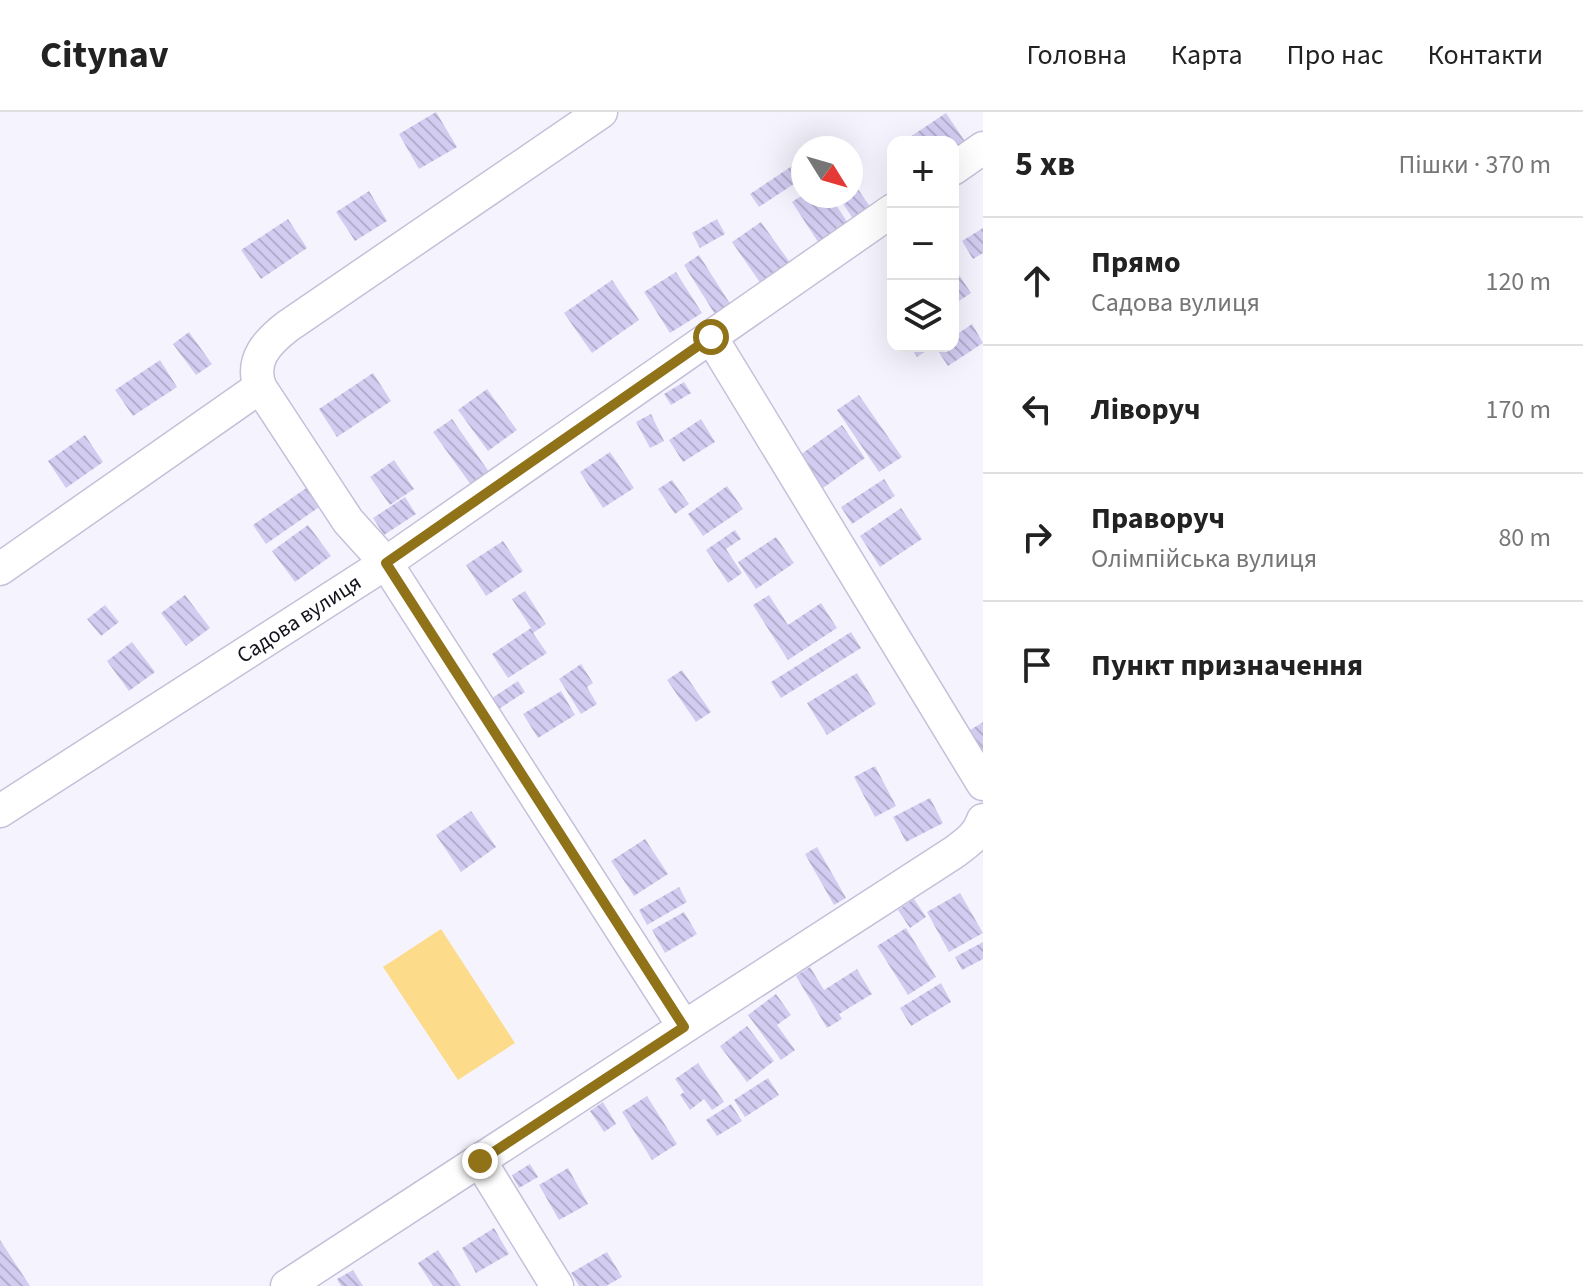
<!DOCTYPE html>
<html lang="uk">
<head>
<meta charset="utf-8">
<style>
	:root { --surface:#fff; --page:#f6f6f6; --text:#222; --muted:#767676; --line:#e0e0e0 }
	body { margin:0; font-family:"Source Sans 3",sans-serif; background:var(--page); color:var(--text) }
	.controls { position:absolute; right:24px; top:24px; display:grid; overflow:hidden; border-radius:16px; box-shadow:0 8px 32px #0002 }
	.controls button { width:72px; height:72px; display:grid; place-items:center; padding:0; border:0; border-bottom:2px solid var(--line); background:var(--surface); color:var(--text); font:40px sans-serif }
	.compass { position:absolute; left:791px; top:24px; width:72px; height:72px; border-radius:50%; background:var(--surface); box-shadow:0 8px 32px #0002; rotate:127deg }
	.stop { position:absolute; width:24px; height:24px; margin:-18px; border:6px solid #907218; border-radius:50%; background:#fff }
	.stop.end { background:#907218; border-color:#fff; box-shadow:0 2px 8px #0008 }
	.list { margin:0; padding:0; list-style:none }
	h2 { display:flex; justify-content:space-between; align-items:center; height:104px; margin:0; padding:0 32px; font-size:34px }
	h2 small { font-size:26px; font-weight:400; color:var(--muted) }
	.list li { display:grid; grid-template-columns:52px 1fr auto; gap:24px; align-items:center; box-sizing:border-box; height:128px; padding:0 32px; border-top:2px solid var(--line) }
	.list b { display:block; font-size:30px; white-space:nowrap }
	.list p { margin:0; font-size:26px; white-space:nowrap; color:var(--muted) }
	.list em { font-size:26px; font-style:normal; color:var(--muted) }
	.icon { flex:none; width:44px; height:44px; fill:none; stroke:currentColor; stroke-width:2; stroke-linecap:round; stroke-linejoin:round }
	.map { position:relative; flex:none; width:983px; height:1174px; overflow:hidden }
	header { display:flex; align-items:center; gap:48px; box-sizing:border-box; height:112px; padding:0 40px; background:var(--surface); border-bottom:2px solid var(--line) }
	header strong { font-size:38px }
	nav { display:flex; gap:44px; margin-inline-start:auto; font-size:28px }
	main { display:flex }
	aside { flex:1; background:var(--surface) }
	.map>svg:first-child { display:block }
</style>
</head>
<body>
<header>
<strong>Citynav</strong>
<nav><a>Головна</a><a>Карта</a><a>Про нас</a><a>Контакти</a></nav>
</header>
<main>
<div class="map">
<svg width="983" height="1174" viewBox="0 0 983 1174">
	<defs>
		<pattern id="building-back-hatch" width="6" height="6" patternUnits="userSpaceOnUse" patternTransform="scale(2)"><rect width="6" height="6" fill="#d2ccf1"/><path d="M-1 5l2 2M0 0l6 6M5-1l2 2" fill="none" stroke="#b3aece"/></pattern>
	</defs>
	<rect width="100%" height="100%" fill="#f5f4fe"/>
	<path fill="#fcdc8a" d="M441 817 515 931 458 968 383 855Z"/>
	<path fill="url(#building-back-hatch)" d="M436 0 457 35 419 57 399 22Z
		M946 1 968 34 953 44V30H913L910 25Z
		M795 52 803 66 759 95 750 82Z
		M851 67 875 102 857 113 838 84H851Z
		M369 79 387 109 355 129 336 100Z
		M801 84H830L850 114 820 133 792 90Z
		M288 107 307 136 261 167 241 138Z
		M717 107 725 122 700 136 692 121Z
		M761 110 791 152 761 172 732 130Z
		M983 116V141L973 147 962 129Z
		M699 143 734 198 718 207 684 153Z
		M676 160 702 201 670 221 644 180Z
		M959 163 971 181 953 193V167Z
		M612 168 639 208 592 241 564 201Z
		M972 212 983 231 948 254 936 236 953 234V225Z
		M189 220 212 252 196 263 173 232Z
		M910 234H933L917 245Z
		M160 248 177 275 133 304 115 278Z
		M373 261 391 289 337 325 319 297Z
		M684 270 691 281 671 293 664 282Z
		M487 277 517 318 488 339 458 298Z
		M859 283 902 345 879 360 837 298Z
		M651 302 664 329 650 336 636 310Z
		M452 307 489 360 471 373 433 320Z
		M701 307 715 330 683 350 669 328Z
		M842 313 865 346 823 376 800 343Z
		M85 323 103 350 66 376 48 349Z
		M610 340 634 376 603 396 580 360Z
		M394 348 414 377 390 393 370 365Z
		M884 367 895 384 852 412 841 395Z
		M672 368 689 392 675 402 658 377Z
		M312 372 325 391 266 432 253 413Z
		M727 374 743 397 703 424 688 402Z
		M405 385 416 402 384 423 373 406Z
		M901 396 922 427 880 455 860 424Z
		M308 413 331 444 295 470 272 439Z
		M735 418 741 427 726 437 742 461 728 471 706 438Z
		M776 425 794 451 756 477 738 450Z
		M503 429 523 459 486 484 466 453Z
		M525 479 546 512 533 521 547 541 508 566 492 542 531 516 512 487Z
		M185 483 210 516 186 534 161 501Z
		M769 483 788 513 821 491 837 516 788 548 753 493Z
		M105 493 119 510 101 524 87 507Z
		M851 520 861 536 781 586 771 570Z
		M132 530 155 560 129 579 107 549Z
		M581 552 593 571 587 575 597 592 581 602 559 567Z
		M682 558 711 600 696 610 667 568Z
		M857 561 876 592 827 623 807 591Z
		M518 569 525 580 499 597 492 586Z
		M561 579 575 603 538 626 523 602Z
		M983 610V644L967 620Z
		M875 654 896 694 875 705 854 665Z
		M930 686 943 711 906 730 893 705Z
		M471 699 496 735 461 760 436 723Z
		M645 727 668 762 634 784 611 749Z
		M817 735 846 786 834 793 805 742Z
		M679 775 687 790 647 813 639 798Z
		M960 781 983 821 949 840 927 800Z
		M914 787 926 805 910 816 898 798Z
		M684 800 697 822 665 841 652 818Z
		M906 816 936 865 908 883 877 834Z
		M983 830V847L962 858 955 845Z
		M810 855 824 878 857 857 872 882 839 902 842 907 827 916 796 864Z
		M941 871 951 890 911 914 900 896Z
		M776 882 791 903 777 913 795 938 781 948 748 903Z
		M747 914 774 949 747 970 720 934Z
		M698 951 724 990 712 998 704 987 690 998 680 983 684 980 675 967Z
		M768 966 779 983 745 1005 734 988Z
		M647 984 677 1032 652 1048 622 1000Z
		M603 990 616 1012 604 1020 590 999Z
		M731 992 742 1009 717 1024 706 1008Z
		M530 1052 538 1065 519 1076 512 1063Z
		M568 1056 588 1092 559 1108 539 1073Z
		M494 1116 509 1142 476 1161 462 1136Z
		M0 1128 30 1174H0Z
		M438 1138 461 1174H433L418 1151Z
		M607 1140 622 1165 606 1174H579L571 1161Z
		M353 1158 363 1174H341L337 1167Z"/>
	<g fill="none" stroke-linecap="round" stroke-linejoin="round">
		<g stroke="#c4c0d9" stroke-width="35">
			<path id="minor" d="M601 0 288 214C267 230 250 248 260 275L348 409 386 451 684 915 953 741C965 732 978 724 983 708
				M953 57 983 36
				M711 225 983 672
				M0 457 260 275
				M0 699 386 451 893 98
				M480 1049 557 1174
				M287 1174 684 915"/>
		</g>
		<use href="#minor" stroke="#fff" stroke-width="32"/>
	</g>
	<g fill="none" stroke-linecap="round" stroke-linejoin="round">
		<path stroke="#907218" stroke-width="10" d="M480 1049 684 915 386 451 711 225"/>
	</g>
	<g text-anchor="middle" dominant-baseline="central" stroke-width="6" stroke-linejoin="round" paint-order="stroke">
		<g font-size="22" fill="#14131c" stroke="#fff">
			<text transform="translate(299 507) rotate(-33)">Садова вулиця</text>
		</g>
	</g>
</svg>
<div class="controls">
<button>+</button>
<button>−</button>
<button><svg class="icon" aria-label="layers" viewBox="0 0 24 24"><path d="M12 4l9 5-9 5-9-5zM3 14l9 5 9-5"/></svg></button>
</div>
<svg class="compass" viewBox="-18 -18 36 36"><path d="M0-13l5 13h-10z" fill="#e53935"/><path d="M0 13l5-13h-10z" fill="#767676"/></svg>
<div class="stop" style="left:711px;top:225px"></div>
<div class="stop end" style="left:480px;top:1049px"></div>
</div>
<aside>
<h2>5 хв<small>Пішки · 370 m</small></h2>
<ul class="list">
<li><svg class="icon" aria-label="ahead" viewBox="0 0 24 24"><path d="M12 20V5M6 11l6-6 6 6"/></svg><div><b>Прямо</b><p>Садова вулиця</p></div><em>120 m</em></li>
<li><svg class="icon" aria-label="left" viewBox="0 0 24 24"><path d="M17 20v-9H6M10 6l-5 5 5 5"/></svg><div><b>Ліворуч</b></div><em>170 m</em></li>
<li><svg class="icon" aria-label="right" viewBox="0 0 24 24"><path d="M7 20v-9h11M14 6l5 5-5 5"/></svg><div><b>Праворуч</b><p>Олімпійська вулиця</p></div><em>80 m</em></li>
<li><svg class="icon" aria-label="arrive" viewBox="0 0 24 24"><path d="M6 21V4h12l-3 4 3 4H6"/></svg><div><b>Пункт призначення</b></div></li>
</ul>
</aside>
</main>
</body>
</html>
